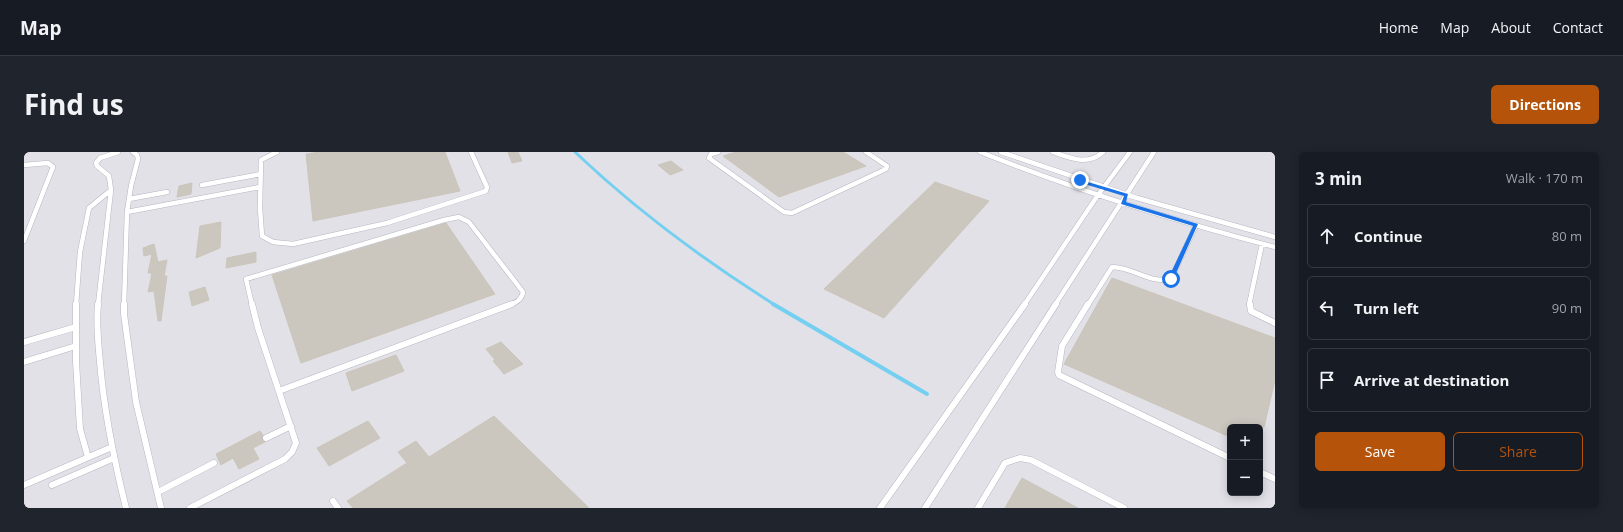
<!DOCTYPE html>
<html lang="en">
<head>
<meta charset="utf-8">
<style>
	:root { --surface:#171b24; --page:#20242c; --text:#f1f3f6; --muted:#9ea1a6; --line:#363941; --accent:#b45309 }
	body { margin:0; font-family:"Open Sans",sans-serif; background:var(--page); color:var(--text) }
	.controls { position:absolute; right:12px; bottom:12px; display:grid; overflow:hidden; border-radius:6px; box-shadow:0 2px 10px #0003 }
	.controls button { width:36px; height:36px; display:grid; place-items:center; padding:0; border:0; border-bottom:1px solid var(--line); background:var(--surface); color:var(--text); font:20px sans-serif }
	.stop { position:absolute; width:12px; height:12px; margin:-9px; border:3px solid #1a73e8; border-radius:50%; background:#fff }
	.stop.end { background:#1a73e8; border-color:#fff; box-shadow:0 1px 4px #0008 }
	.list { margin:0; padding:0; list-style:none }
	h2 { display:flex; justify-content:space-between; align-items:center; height:52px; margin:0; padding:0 16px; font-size:17px }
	h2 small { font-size:13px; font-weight:400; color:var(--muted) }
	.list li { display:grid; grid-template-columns:26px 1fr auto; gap:12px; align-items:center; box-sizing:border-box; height:64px; margin:0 8px 8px; padding:0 8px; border:1px solid var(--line); border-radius:6px }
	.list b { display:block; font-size:15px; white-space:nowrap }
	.list em { font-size:13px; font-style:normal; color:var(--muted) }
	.actions { display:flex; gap:8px; padding:12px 16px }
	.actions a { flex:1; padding:9px 0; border:1px solid var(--accent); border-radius:6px; text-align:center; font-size:14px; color:var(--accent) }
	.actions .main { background:var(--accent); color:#fff }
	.icon { flex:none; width:22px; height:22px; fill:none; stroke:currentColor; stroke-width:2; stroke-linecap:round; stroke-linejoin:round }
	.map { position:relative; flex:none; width:1251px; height:356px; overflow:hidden; border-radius:6px }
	header { display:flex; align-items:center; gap:24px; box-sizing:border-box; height:56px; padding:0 20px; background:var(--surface); border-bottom:1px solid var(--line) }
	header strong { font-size:19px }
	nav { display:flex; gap:22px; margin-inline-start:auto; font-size:14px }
	.intro { display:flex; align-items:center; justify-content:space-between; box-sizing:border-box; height:96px; padding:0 24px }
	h1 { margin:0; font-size:28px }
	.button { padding:10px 18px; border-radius:6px; background:var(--accent); color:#fff; font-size:14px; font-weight:700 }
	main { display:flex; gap:24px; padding:0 24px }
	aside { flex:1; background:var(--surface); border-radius:6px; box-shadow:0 2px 10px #0003 }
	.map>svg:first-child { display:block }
</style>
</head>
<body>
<header>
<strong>Map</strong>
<nav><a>Home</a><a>Map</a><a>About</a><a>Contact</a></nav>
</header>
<div class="intro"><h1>Find us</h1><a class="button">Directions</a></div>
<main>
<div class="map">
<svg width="1251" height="356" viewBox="0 0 1251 356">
	<rect width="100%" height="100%" fill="#efe9e1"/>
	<path fill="#e3e1e8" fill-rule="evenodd" d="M0 0H1251V356H0ZM1206 275H1236V341H1206Z"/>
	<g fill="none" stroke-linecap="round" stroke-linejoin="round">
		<path stroke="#75cff0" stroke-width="3" d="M551 0C614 60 678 107 751 153"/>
		<path stroke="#75cff0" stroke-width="4" d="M749 152 903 242"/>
	</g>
	<path fill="#cbc7bf" stroke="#cbc5ba" d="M296 0H421L436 39 289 69 282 2Z
		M484 0H494L498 9 488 11Z
		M712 0H819L842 14 755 45 699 4Z
		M647 9 659 18 646 23 634 13Z
		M911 30 965 49 860 166 800 137Z
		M168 31 167 42 153 45 155 34Z
		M197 70 196 96 172 106 176 74Z
		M422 71 471 142 277 211 248 123Z
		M130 92 134 110 143 108 140 124H143L137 169H134L130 139 124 140 128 121H124L128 102 120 104 119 96Z
		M232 100V110L202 116 203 106Z
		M1088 126 1251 186V228L1240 275H1206V285L1040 212Z
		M181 135 185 148 168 154 165 140Z
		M477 190 499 212 480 222 469 209 471 208 462 197Z
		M372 203 380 219 328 239 322 221Z
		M470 264 565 356H329L323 349 383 311 374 300 392 289 405 305Z
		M344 269 356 286 305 314 293 296Z
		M236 279 239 283 238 288 241 290 229 296 235 307 215 317 209 306 197 313 192 302Z
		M998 326 1054 356H981Z"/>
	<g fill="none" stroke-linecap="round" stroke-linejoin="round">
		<g stroke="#b4b7c1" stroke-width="5.5">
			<path id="lane-far1" d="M253 0 237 8 236 56 238 84 249 90 269 92 363 71 462 39 463 35 447 0
				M694 0 687 2 685 6 760 60 768 61 862 17 863 14 842 0
				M956 0C1052 38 1151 69 1251 95
				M977 0 1113 46 1251 85
				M1029 0C1046 6 1064 14 1079 0
				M0 13 24 11 29 15 0 89
				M178 33 237 22
				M105 47 143 40
				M103 60 236 35
				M52 153 56 100 65 56 87 38
				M74 153 87 38 85 24 73 14 72 11 76 6 94 0
				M100 153 103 60 107 34 114 7 113 3 109 0
				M228 153 222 127 420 68 435 65 445 70 499 140C498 147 492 151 485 153
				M1000 153 1074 43 1106 0
				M1031 153 1130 0
				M1064 153 1088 115C1109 115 1125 132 1147 127L1172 73
				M1225 153 1238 92"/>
		</g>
		<g stroke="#b4b7c1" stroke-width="7">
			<path id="lane" d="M52 152V209L56 277 64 305
				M74 152C72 172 74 191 76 210 80 260 90 308 102 356
				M100 152V162L112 250 137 356
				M1064 152 1038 194 1034 220 1035 223 1206 306
				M1226 152 1227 159 1251 171
				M0 190 52 175
				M0 210 52 194
				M255 239 488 152
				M242 286 267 274
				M1236 320 1251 327
				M0 333 88 295
				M28 333 90 306
				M134 340 190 311
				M309 349 314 356
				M166 356 261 307 268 300 272 291 234 176 228 152
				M856 356 1001 152
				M901 356 1032 152
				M954 356 981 311 996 306 1007 308 1100 356"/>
		</g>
		<use href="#lane-far1" stroke="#fff" stroke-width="4.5"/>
		<use href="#lane" stroke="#fff" stroke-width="6"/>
	</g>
	<path fill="#1a73e8" d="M1054 27 1104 42 1102 50 1174 72 1149 128 1144 127 1169 74 1097 52 1100 44 1054 30Z"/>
</svg>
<div class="controls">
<button>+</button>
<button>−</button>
</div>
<div class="stop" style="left:1147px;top:127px"></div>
<div class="stop end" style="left:1056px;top:28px"></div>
</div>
<aside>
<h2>3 min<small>Walk · 170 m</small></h2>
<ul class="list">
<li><svg class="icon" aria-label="ahead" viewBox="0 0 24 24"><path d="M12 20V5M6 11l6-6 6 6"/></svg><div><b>Continue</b></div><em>80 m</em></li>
<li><svg class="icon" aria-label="left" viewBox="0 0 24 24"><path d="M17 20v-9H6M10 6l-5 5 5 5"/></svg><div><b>Turn left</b></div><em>90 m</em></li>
<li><svg class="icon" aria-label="arrive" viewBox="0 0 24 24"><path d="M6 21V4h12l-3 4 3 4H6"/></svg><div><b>Arrive at destination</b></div></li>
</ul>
<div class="actions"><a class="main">Save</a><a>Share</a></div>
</aside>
</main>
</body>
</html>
